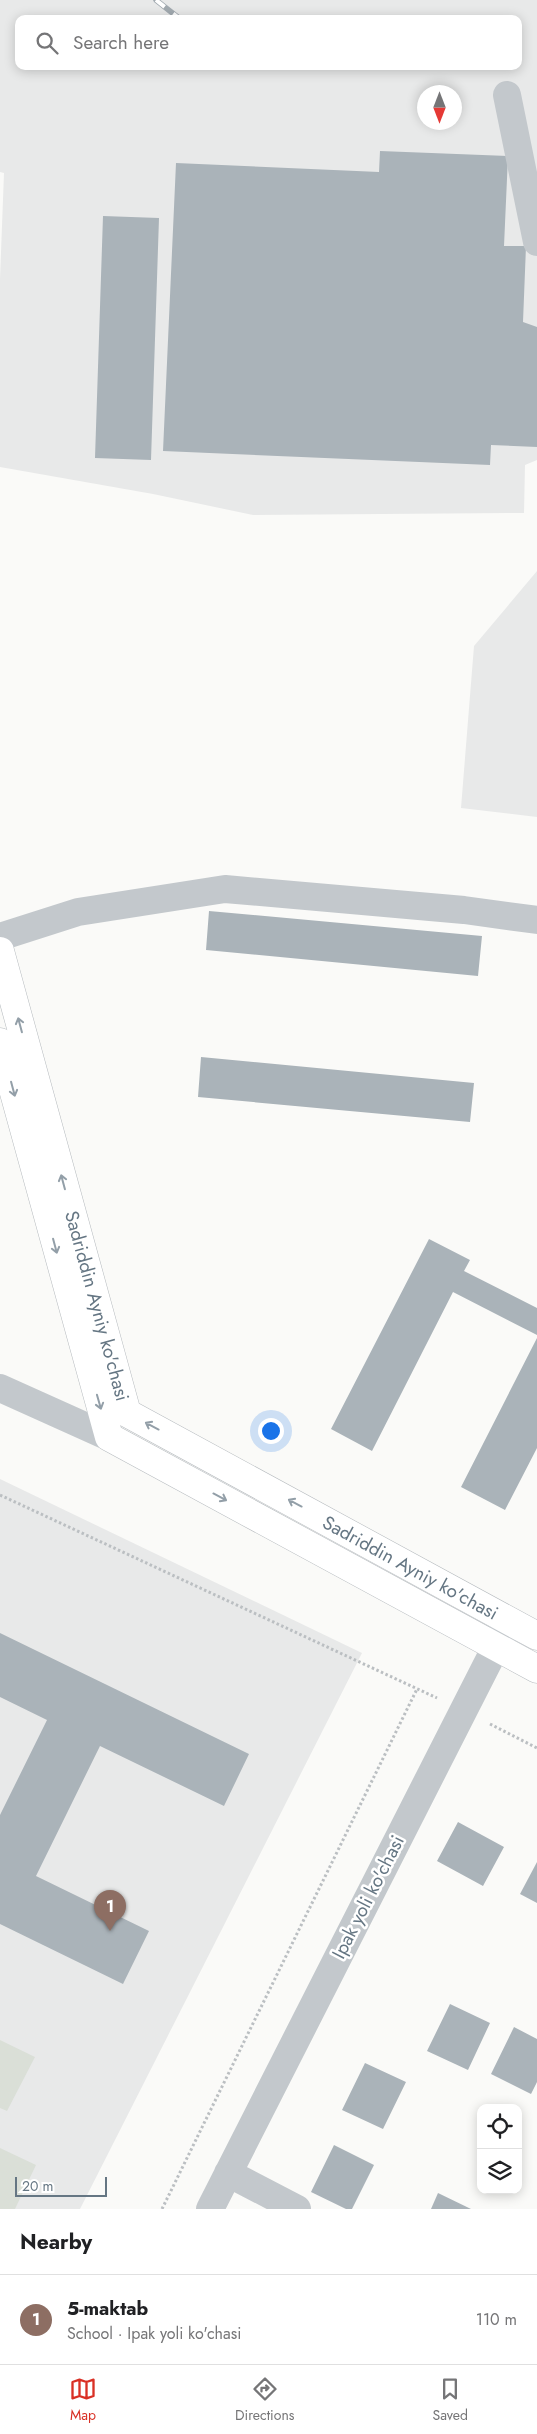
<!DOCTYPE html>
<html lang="en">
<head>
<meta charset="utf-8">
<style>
	:root { --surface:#fff; --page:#f2f2f2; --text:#202124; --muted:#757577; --line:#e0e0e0; --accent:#d93025 }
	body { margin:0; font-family:Jost,sans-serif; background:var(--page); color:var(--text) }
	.controls { position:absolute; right:15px; bottom:15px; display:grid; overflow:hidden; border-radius:10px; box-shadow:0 2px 12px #0003 }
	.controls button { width:45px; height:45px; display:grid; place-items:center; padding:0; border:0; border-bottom:1px solid var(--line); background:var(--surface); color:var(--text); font:25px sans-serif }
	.compass { position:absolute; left:417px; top:85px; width:45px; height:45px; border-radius:50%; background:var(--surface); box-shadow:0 2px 12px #0003; rotate:180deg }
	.scale { position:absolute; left:15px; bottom:12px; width:92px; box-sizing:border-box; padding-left:5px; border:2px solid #657683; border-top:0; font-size:14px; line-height:18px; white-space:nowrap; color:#657683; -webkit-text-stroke:4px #fff; paint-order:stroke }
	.you { position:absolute; left:270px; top:1430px; width:18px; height:18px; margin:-12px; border:4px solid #fff; border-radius:50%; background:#1a73e8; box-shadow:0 0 0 8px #1a73e833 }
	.badge { display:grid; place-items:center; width:32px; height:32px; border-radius:50%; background:var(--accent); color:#fff; font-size:16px; font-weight:700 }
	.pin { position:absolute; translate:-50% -41px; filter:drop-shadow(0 1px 2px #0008) }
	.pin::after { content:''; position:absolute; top:26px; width:18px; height:15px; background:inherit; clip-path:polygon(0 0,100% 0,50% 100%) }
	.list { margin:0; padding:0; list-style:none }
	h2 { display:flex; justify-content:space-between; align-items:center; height:65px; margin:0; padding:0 20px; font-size:21px }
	h2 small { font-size:16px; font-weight:400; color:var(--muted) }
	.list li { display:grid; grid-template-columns:32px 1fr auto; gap:15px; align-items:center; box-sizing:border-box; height:90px; padding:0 20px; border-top:1px solid var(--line) }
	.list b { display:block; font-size:19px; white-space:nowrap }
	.list p { margin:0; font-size:16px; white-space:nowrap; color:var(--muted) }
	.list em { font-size:16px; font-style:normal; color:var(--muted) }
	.icon { flex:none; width:28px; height:28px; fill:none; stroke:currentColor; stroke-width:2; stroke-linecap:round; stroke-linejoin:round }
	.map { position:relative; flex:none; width:537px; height:2209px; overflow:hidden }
	.search { position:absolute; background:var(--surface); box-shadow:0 2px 12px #0003; left:15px; right:15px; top:15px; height:55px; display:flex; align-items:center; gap:12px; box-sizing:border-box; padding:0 18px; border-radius:10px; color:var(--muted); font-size:19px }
	.sheet { height:155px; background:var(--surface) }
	nav { display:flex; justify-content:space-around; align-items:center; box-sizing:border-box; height:70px; border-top:1px solid var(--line); background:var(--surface); font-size:14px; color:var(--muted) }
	nav a { display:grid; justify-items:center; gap:2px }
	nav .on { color:var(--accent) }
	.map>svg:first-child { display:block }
</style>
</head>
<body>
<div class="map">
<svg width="537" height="2209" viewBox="0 0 537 2209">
	<rect width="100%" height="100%" fill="#fafaf8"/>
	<path fill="#e8e9e9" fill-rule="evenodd" d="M0 0H537V460L525 465 524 513 253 515 153 494 0 467V279L4 173 0 172ZM19 19H518V66H19ZM424 92H454V122H424Z
		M537 571V817L461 808 474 646Z
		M0 1479 362 1653 80 2209H0Z"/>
	<path fill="#dadfd7" d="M0 2040 35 2057 7 2111 0 2108Z
		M0 2148 36 2165 15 2209H0Z"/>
	<path fill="#aab3b9" d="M380 151 508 156 504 246H526L523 322 537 327V447L491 445 490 465 163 451 176 163 379 172Z
		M103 216 159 218 151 460 95 458Z
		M209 911 482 936 478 976 206 950Z
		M201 1057 474 1083 470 1122 198 1097Z
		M429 1239 470 1260 464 1271 537 1308V1335L453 1292 372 1451 331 1429Z
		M537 1338V1448L505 1510 461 1487Z
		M0 1633 249 1754 224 1806 100 1746 36 1876 149 1931 123 1984 0 1924V1815L47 1720 0 1697Z
		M458 1822 504 1847 483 1886 437 1861Z
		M537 1862V1903L520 1894Z
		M450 2004 490 2023 468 2070 427 2051Z
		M514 2027 537 2039V2082L531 2094 491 2074Z
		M365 2063 406 2082 383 2129 342 2110Z
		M334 2145 374 2165 352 2209H346L311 2192Z
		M438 2193 471 2209H431Z"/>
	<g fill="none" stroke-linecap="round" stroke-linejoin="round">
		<g stroke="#b5babe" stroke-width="29">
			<g id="major">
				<path id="s1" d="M0 951 127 1413 537 1636"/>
				<path d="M0 1042 109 1437 537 1669"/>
			</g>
		</g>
		<path stroke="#bbbfc2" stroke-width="3" stroke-dasharray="2.5 2.5" stroke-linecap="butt" d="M0 1495 437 1698
			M490 1724 537 1748
			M162 2209 417 1689"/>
		<path stroke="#c3c8cc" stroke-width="28" d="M507 95 537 242
			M0 937 78 912 225 889 464 910 537 920
			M0 1388 109 1437
			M228 2173 297 2209
			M210 2209 509 1621"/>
		<use href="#major" stroke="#fff" stroke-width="28"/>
		<g stroke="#a2aab0" stroke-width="5.5">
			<path id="rail" d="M156 0 180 19"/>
		</g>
		<use href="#rail" stroke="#fff" stroke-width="4" stroke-dasharray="11" stroke-linecap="butt"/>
	</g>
	<defs><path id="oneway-shaft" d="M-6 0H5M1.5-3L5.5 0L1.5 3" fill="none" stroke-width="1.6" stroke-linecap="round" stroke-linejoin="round" transform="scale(1.25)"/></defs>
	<g stroke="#939fa8">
		<use href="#oneway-shaft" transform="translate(20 1025) rotate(-105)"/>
		<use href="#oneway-shaft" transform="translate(13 1089) rotate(75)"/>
		<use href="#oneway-shaft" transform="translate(63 1182) rotate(-105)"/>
		<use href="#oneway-shaft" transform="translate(55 1246) rotate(75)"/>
		<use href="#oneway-shaft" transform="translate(99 1402) rotate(74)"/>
		<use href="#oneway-shaft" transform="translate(152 1426) rotate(-152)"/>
		<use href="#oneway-shaft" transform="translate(220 1497) rotate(28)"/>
		<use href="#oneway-shaft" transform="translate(295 1503) rotate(-152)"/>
	</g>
	<g text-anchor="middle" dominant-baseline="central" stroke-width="5" stroke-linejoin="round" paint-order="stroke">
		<g font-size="19" fill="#657683" stroke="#fff">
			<text stroke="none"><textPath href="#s1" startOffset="368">Sadriddin Ayniy ko'chasi</textPath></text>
			<text stroke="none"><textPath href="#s1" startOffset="802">Sadriddin Ayniy ko'chasi</textPath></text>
			<text transform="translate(368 1897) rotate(-63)">Ipak yoli ko'chasi</text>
		</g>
	</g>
</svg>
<div class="controls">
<button><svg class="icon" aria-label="locate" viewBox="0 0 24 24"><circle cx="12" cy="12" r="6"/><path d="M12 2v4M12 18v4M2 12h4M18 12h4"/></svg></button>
<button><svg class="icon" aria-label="layers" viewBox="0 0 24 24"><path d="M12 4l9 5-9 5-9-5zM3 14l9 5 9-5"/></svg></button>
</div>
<svg class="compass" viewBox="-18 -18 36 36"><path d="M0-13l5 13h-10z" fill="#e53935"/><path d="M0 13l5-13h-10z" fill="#757577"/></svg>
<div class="scale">20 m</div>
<div class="you"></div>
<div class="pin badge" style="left:110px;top:1931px;background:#8d6e63">1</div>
<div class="search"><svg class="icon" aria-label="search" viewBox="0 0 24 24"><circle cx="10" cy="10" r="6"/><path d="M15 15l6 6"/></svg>Search here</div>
</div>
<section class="sheet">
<h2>Nearby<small></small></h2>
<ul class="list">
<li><span class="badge" style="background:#8d6e63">1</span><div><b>5-maktab</b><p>School · Ipak yoli ko'chasi</p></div><em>110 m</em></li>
</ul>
</section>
<nav>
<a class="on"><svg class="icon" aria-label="map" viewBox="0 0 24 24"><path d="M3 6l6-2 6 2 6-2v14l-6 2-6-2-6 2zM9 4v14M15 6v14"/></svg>Map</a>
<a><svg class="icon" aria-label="directions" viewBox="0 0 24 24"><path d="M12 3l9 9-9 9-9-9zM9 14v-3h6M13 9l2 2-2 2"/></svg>Directions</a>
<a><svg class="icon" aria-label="saved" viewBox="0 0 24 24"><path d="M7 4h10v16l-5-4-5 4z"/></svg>Saved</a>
</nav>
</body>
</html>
